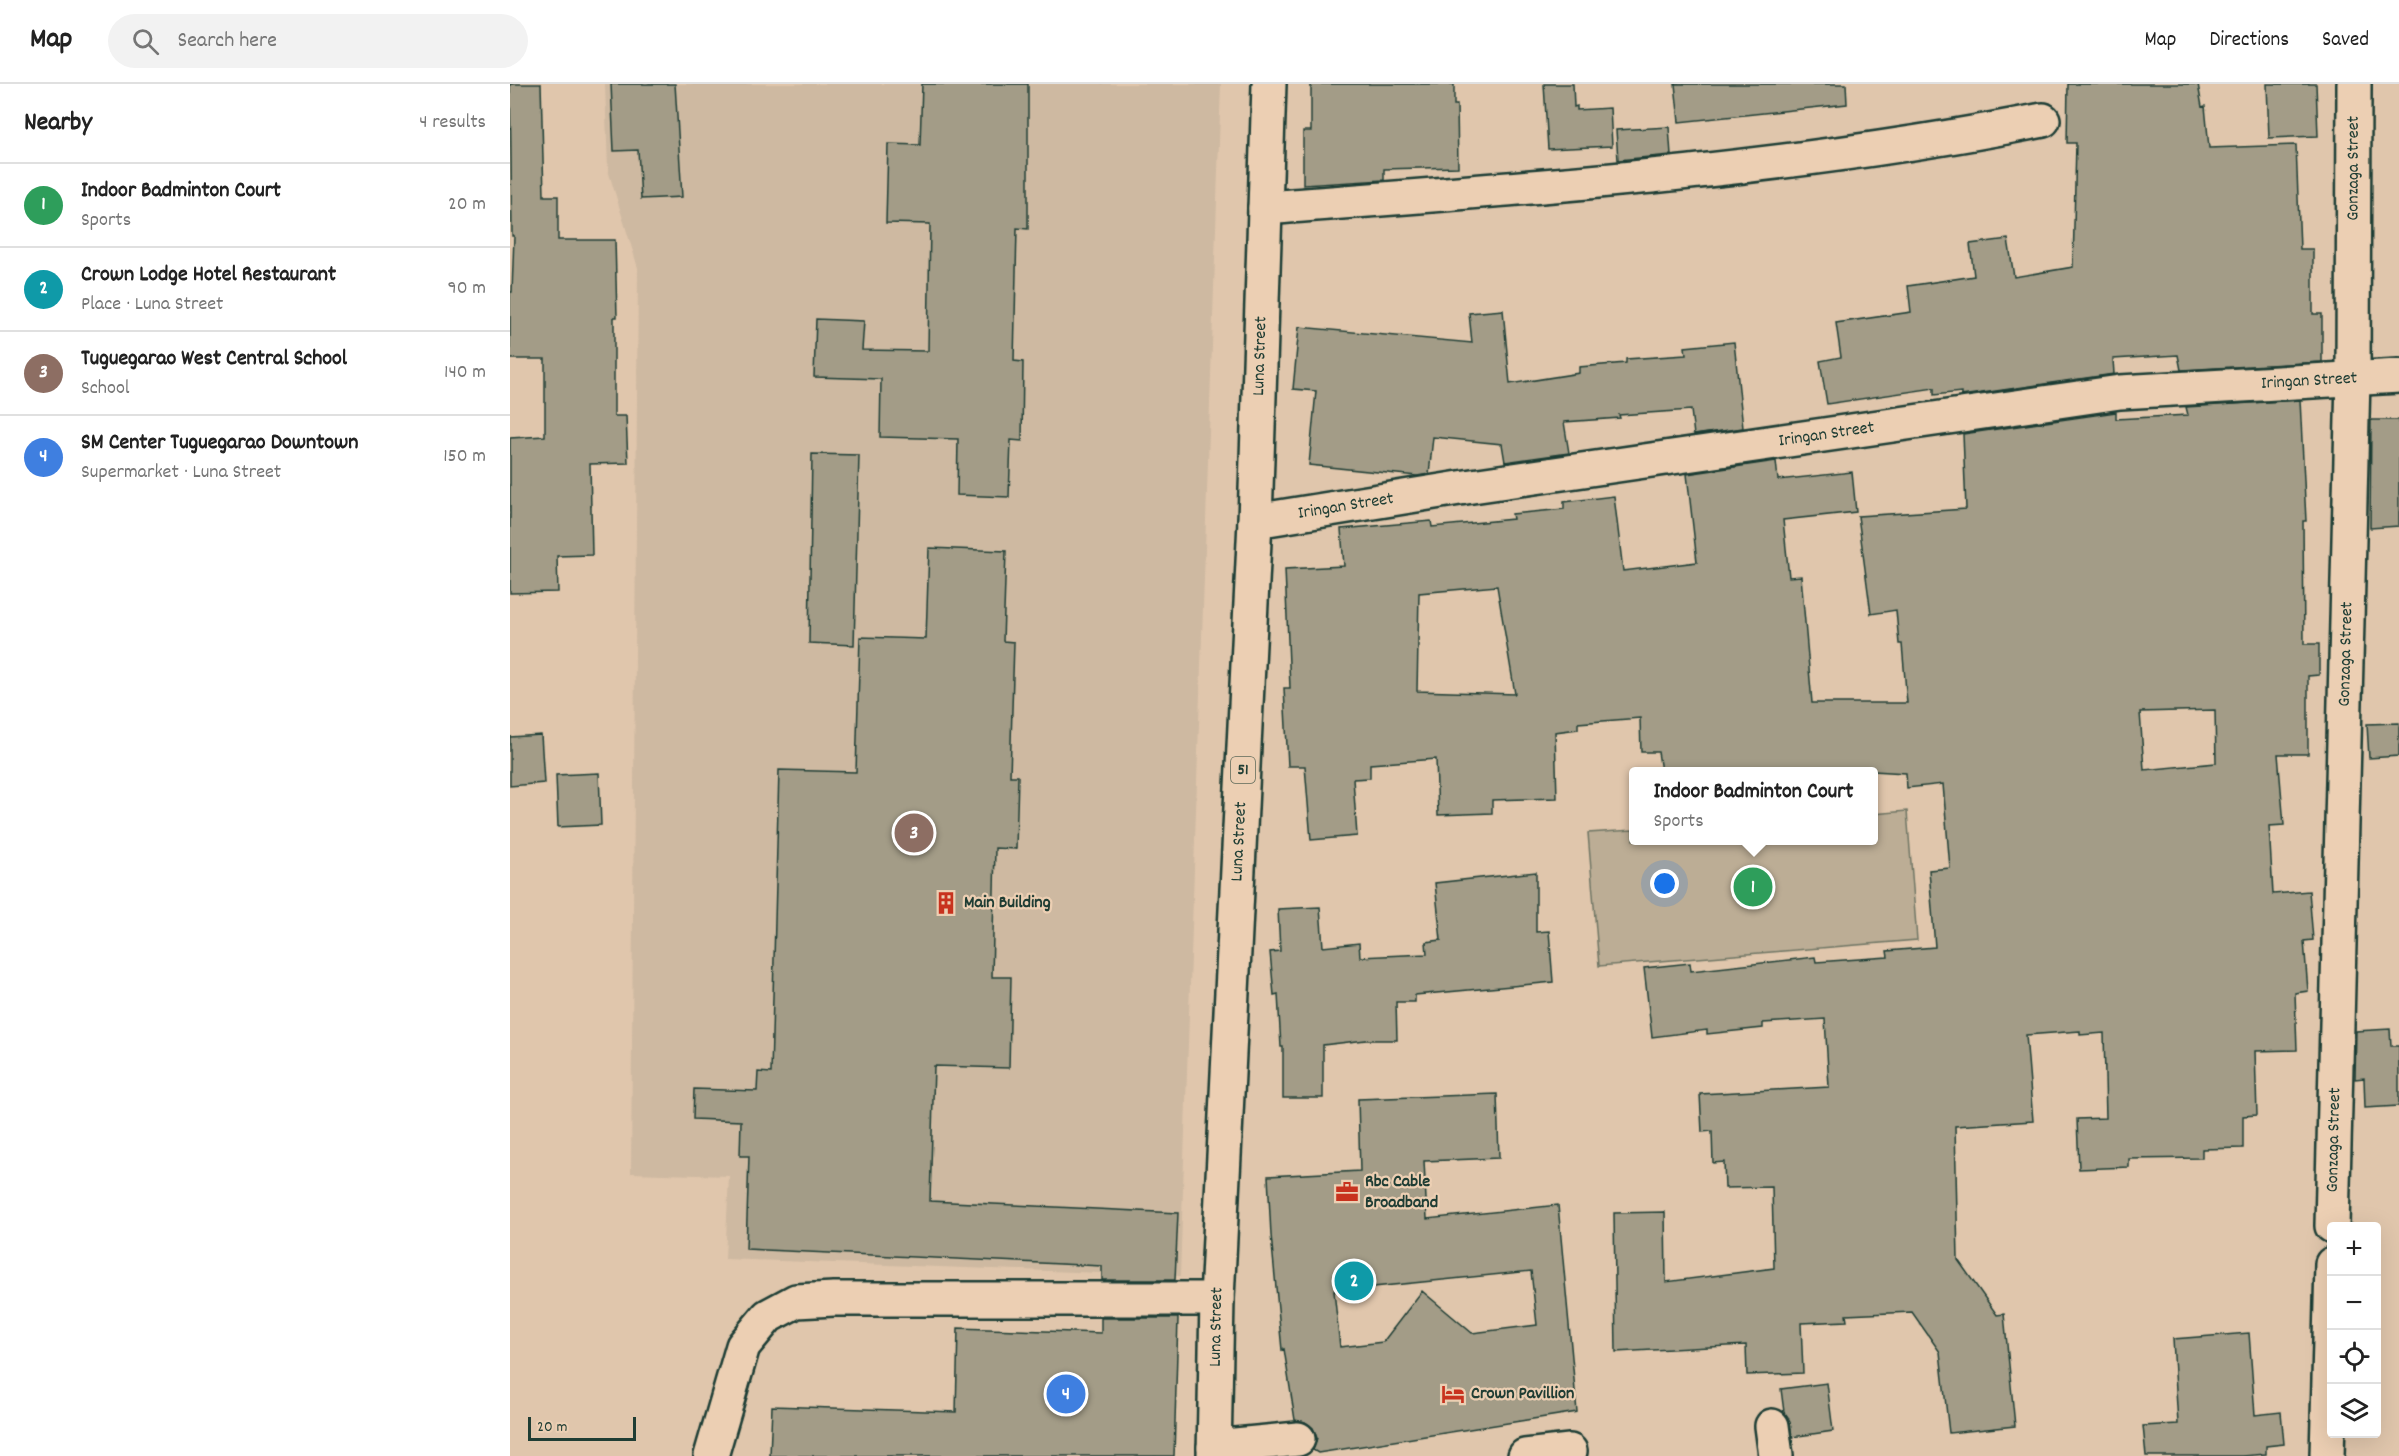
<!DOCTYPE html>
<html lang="en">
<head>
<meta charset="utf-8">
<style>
	:root { --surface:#fff; --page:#f2f2f2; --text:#222; --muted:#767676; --line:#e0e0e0; --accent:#c8321e }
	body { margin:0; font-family:Dekko,sans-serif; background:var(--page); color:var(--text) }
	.controls { position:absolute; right:18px; bottom:18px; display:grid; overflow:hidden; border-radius:6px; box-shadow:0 6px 24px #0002 }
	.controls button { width:54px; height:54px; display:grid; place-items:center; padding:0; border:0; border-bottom:2px solid var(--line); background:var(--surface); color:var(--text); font:30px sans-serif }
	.scale { position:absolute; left:18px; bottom:15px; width:108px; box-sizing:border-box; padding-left:6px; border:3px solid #1f3d34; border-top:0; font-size:16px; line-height:21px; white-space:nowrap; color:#1f3d34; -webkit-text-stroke:4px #eccfb3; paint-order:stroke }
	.you { position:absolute; left:1155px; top:800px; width:21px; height:21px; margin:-15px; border:4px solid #fff; border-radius:50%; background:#1a73e8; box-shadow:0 0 0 9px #1a73e833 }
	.badge { display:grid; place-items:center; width:39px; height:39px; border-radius:50%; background:var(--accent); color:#fff; font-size:20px; font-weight:700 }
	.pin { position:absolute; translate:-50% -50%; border:3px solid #fff; box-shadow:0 2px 6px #0006 }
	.popup { position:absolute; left:1119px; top:683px; width:249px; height:78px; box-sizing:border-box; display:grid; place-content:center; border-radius:6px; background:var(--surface); filter:drop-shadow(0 2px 4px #0005); font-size:20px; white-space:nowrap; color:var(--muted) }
	.popup b { font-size:22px; color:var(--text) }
	.popup::after { content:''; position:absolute; left:50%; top:100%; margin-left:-12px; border:12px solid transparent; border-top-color:var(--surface) }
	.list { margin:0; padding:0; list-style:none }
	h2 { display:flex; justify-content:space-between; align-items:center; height:78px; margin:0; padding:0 24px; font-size:26px }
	h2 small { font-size:20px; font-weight:400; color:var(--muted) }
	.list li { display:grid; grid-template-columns:39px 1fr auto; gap:18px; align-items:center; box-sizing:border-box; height:84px; padding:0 24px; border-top:2px solid var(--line) }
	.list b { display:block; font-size:22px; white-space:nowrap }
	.list p { margin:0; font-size:20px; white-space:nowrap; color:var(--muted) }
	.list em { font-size:20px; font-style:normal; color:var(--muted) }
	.icon { flex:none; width:33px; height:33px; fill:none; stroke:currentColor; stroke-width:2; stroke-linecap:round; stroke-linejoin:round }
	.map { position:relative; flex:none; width:1889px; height:1372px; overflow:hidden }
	header { display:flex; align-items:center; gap:36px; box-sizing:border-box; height:84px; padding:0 30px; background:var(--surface); border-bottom:2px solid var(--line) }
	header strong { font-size:28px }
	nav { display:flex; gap:33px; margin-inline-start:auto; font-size:21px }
	.search { width:420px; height:54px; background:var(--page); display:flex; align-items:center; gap:15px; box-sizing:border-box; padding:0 21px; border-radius:33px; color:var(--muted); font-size:22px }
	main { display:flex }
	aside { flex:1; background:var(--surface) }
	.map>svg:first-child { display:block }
</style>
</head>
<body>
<header>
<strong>Map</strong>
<div class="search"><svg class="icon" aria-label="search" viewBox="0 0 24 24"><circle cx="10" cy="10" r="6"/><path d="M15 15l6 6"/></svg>Search here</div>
<nav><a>Map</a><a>Directions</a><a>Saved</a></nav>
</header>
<main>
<aside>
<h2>Nearby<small>4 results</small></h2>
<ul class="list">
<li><span class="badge" style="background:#2e9e5b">1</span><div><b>Indoor Badminton Court</b><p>Sports</p></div><em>20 m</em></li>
<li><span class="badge" style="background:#0f9aa8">2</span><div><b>Crown Lodge Hotel Restaurant</b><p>Place · Luna Street</p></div><em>90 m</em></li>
<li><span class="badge" style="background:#8d6e63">3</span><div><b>Tuguegarao West Central School</b><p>School</p></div><em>140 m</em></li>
<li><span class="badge" style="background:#3f7fe0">4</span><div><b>SM Center Tuguegarao Downtown</b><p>Supermarket · Luna Street</p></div><em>150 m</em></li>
</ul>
</aside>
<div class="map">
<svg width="1889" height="1372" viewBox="0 0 1889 1372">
	<rect width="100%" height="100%" fill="#e0c6ac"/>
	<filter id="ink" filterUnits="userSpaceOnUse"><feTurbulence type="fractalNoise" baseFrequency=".0167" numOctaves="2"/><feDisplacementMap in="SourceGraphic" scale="12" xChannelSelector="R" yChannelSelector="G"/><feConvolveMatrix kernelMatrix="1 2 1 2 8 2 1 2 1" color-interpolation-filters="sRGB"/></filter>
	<g filter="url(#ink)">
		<path fill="#ceb9a1" d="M95 0H711L670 1192 215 1175 219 1092 121 1089 128 184 98 86Z"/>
		<path fill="#bcad95" stroke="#6e7564" stroke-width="1.5" d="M1397 727 1407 856 1089 882 1078 749 1123 746V756H1363V730Z"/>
		<path fill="#a39c87" stroke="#1f3d34" stroke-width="1.5" fill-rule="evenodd" d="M0 0H31L34 112H48V156H105L107 233H104V332H116L118 379 80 380 82 471 47 472 48 508 0 509V354L35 352V275H0V208H2L4 152H2Z
			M101 0H165L172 113 131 115 128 66 104 67Z
			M412 0H518V145L507 144 504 277 513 278 512 357 501 356 499 413 447 411 448 355 370 353 371 295 304 293 306 235 354 237 352 266 418 267 420 140 376 139 378 60 410 61Z
			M801 0H944V21H947L948 83 874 85V96L793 101V47H801Z
			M1034 0H1063L1064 23 1067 22V26L1100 24 1102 62 1038 65Z
			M1165 0H1336L1337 20 1169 38Z
			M1558 0H1688L1692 23 1695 22 1699 64 1786 61 1790 165H1803V230H1812V278L1671 286 1668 271 1603 275 1604 290 1451 312V308L1424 311V304L1317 320 1310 277 1331 273 1326 239 1401 228 1398 202 1464 192 1460 160 1498 155 1504 193 1563 183 1566 59H1557Z
			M1757 0H1806L1808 52 1759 54Z
			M1159 43 1161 71 1108 76 1106 46Z
			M993 226 1000 300 1069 289V283L1116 279V275L1176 271 1175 263 1224 258 1233 344 1184 351 1181 326 1109 331 1110 334 1054 338 1059 369 995 378 992 360 923 353 919 390 907 392 799 381 806 307 783 305 789 243 962 259 959 229Z
			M1790 316 1796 437H1793L1794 560H1809V591L1798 592V670H1768L1774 741 1759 742 1763 810 1799 807 1803 856 1794 857 1798 907 1785 909 1787 966 1745 967 1747 1031 1733 1032V1064L1692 1065V1074L1619 1075V1083L1569 1085 1567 1035 1596 1034 1594 949 1570 951V947L1516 951 1523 1037 1445 1042 1448 1176 1487 1231 1494 1230 1505 1342 1439 1349 1430 1268 1402 1228 1336 1231 1337 1237 1291 1239 1293 1289 1237 1291 1236 1261 1106 1268 1104 1129 1155 1128 1156 1198 1264 1184 1262 1103 1215 1104 1214 1078 1203 1079 1202 1047 1192 1048 1190 1010 1319 1003 1315 935 1253 939V944L1197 950V946L1142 953 1134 884 1180 879 1181 887 1305 873 1306 878 1378 873 1377 867 1425 863 1419 786 1440 784 1433 700 1397 704 1396 689 1363 687H1151L1148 668H1131L1130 634 1068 639V645L1045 648 1047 714 982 716V729L928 731 926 675 860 680V694L843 695 847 752 801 756 795 682H778L774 604H780L775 485 834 482 831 445 921 437 922 443 1003 435 1002 430 1054 425V418L1104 412 1113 487 1187 478 1177 390 1266 377 1268 396 1342 388 1346 428 1273 436 1279 493 1291 492 1302 619H1397L1392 560H1389L1386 526 1361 530 1348 432 1456 425 1453 350 1606 328V335L1678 331 1676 323ZM987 502 1005 610 907 607 909 509ZM1705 626 1706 679 1634 686 1630 628Z
			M1861 336H1889V442L1860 444Z
			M302 370 349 371 344 561 299 559Z
			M419 464 496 467 493 557 504 558 500 692H508L506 765 485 764 482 893H501L499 984 424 982 420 1117 668 1129 665 1196H592V1182L236 1165 239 1072H230L231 1037 183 1035 184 1005 247 1007 248 988 261 989 269 686 346 688 350 553 416 555Z
			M1889 639V672L1859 674 1857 640Z
			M31 651 34 699 0 702V653Z
			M89 689 91 741 48 743 46 691Z
			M1026 788V848L1039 847 1043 898 905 911V918H886L887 956H856L813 961V1014H773V963H771L768 910 764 911 760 868 770 867 768 825 810 823 813 863 849 859 850 873 917 870 916 858 931 856 925 799Z
			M1880 945 1881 962H1889V1022L1855 1024 1854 994 1845 995 1846 947Z
			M987 1010 989 1074 914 1077 917 1135 1048 1121 1067 1328 808 1369 803 1366 807 1354 803 1344 795 1338 785 1336 774 1265 772 1266 761 1151 758 1092 850 1087 848 1015ZM1021 1187 1027 1241 962 1249 912 1207 873 1258 830 1263 824 1207Z
			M591 1234H668L664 1372H260L262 1322 446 1328 448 1244 591 1249Z
			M1739 1249 1745 1331 1771 1328 1774 1360 1756 1362V1370L1733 1372H1636L1633 1342 1668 1340 1663 1255Z
			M1317 1299 1323 1347 1282 1353 1280 1339 1274 1328 1271 1305Z"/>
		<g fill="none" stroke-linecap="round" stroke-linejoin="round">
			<g stroke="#1f3d34" stroke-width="38">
				<g id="minor">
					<path d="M755 124C1015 104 1276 87 1533 36"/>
					<path id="s1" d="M745 437 962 402 1610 308 1889 292"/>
					<path id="s2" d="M1822 1142 1843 294 1844 0"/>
					<path d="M1262 1342 1266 1372"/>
					<path d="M704 1363 788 1355"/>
					<path d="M201 1372 233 1262 258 1232 286 1217 324 1215H707"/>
					<path d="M1015 1372 1060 1367"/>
					<path d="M1817 1372 1822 1180"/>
				</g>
			</g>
			<g stroke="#1f3d34" stroke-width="38">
				<g id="major">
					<path id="s3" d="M704 1372 707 1215 745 437 759 0"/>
				</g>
			</g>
			<use href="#minor" stroke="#eccfb3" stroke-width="33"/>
			<use href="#major" stroke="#eccfb3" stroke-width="33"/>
		</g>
	</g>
	<defs>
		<g id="building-bare" transform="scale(1.8)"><path d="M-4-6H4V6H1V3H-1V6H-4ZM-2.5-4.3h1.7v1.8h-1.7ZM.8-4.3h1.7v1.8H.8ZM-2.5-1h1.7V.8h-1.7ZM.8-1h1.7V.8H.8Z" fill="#c8321e" stroke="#eccfb3" stroke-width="2.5" paint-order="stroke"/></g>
		<g id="office-bare" transform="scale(1.8)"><path d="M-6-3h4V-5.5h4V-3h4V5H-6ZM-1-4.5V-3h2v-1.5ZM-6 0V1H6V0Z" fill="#c8321e" stroke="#eccfb3" stroke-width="2.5" paint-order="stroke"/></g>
		<g id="hotel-bare" transform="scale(1.8)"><path d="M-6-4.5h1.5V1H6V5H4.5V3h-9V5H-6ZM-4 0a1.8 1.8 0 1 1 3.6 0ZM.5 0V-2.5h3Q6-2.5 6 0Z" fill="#c8321e" stroke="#eccfb3" stroke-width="2.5" paint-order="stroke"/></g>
	</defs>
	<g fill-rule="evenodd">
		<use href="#building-bare" x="436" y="819"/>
		<use href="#office-bare" x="837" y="1108"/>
		<use href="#hotel-bare" x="943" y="1310"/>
	</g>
	<g text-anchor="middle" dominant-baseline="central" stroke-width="4.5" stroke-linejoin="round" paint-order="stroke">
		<rect fill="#eccfb3" stroke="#5c695a" stroke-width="1.5" x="721" y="673" width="24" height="26" rx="4.5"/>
		<g font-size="16" font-weight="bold" fill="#1f3d34">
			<text x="733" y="686">51</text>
		</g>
		<g font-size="18" fill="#1f3d34" stroke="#eccfb3">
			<text stroke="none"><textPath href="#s2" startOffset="1058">Gonzaga Street</textPath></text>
			<text stroke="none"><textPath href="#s3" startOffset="1101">Luna Street</textPath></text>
			<text stroke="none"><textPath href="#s1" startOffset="1064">Iringan Street</textPath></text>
			<text stroke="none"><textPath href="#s1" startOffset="578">Iringan Street</textPath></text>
			<text stroke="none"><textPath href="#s1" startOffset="92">Iringan Street</textPath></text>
			<text stroke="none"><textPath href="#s2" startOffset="572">Gonzaga Street</textPath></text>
			<text stroke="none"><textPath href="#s3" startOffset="615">Luna Street</textPath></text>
			<text stroke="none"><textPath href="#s2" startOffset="86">Gonzaga Street</textPath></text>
			<text stroke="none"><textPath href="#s3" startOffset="129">Luna Street</textPath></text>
		</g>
		<g font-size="18" font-weight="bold" fill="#1f3d34" stroke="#eccfb3" text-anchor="start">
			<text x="454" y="819">Main Building</text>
			<text x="855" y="1098">Rbc Cable<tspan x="855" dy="21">Broadband</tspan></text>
			<text x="961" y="1310">Crown Pavillion</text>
		</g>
	</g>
</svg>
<div class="controls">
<button>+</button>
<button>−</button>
<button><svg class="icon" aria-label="locate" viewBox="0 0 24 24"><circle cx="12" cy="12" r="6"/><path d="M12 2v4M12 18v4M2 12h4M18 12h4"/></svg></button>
<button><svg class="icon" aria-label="layers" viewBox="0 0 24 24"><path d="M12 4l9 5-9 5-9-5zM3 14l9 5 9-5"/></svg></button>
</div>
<div class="scale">20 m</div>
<div class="you"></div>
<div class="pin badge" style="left:1243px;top:803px;background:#2e9e5b">1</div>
<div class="popup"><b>Indoor Badminton Court</b>Sports</div>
<div class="pin badge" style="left:844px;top:1197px;background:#0f9aa8">2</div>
<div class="pin badge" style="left:404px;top:749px;background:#8d6e63">3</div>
<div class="pin badge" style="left:556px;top:1310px;background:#3f7fe0">4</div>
</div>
</main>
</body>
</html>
